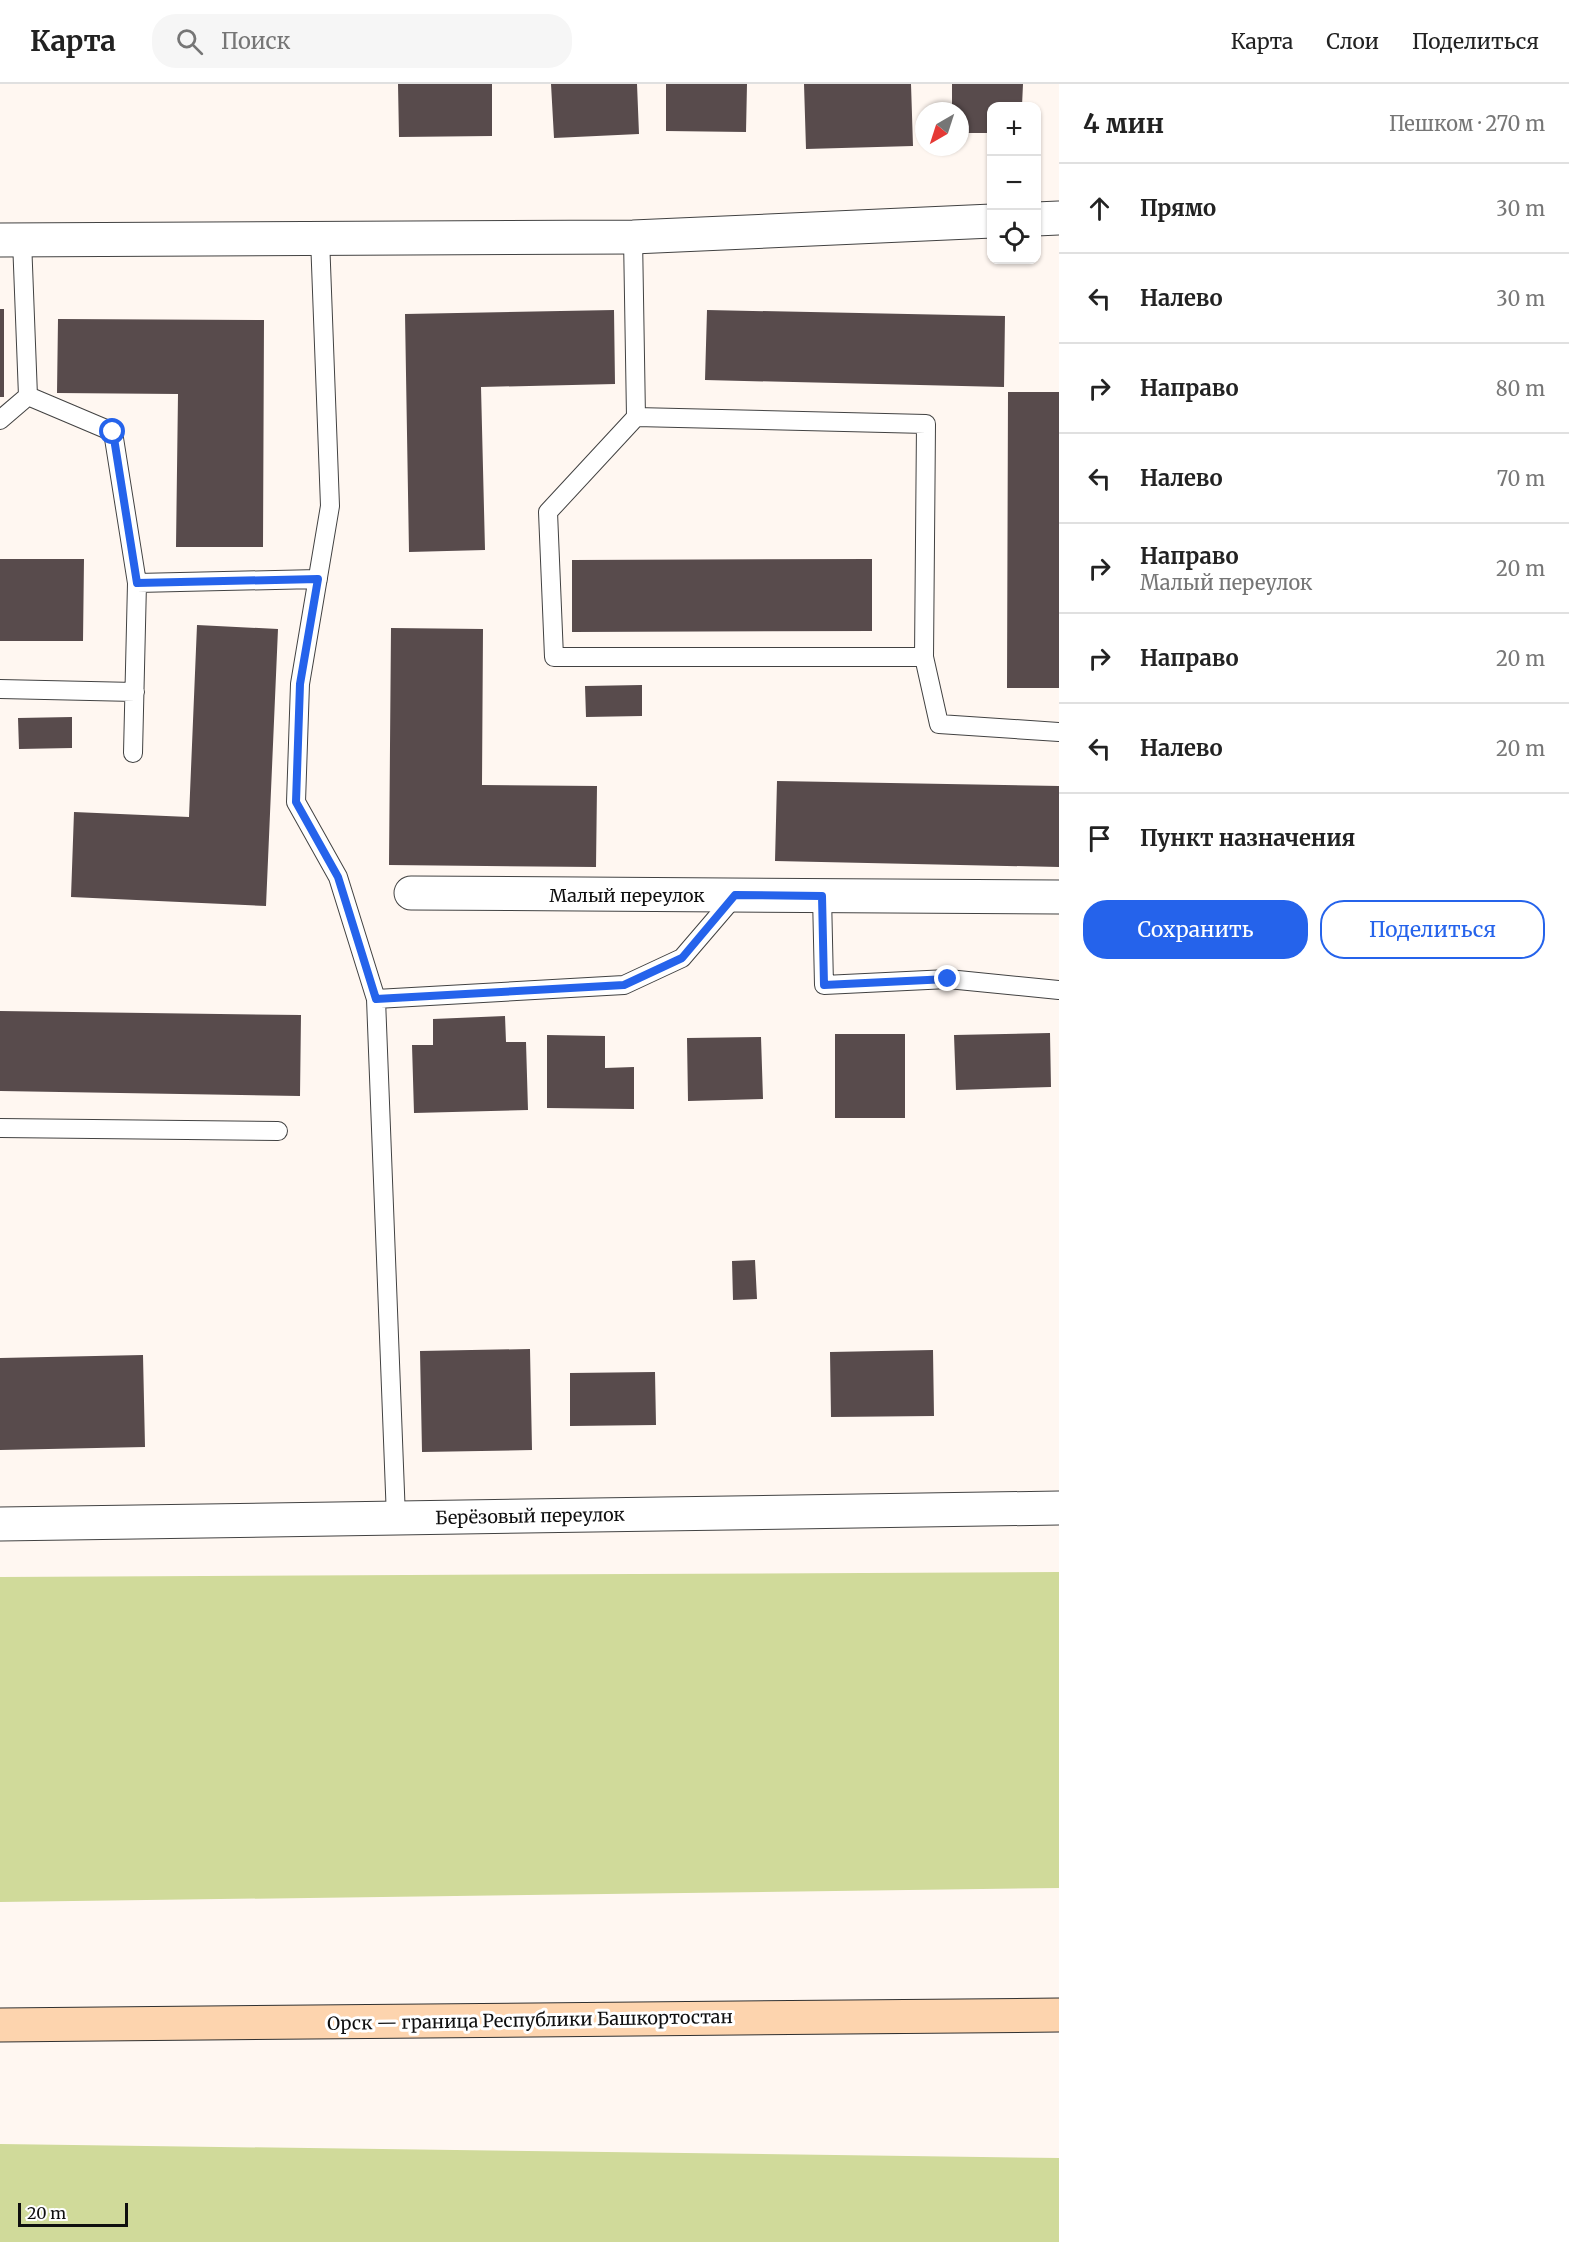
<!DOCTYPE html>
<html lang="ru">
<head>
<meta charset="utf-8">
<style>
	:root { --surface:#fff; --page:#f6f6f6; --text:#222; --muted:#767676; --line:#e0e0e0; --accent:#2563eb }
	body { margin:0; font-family:Merriweather,serif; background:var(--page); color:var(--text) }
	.controls { position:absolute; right:18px; top:18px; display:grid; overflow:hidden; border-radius:12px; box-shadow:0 2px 4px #0004 }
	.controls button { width:54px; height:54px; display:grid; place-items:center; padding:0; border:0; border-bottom:2px solid var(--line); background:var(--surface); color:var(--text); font:30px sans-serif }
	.compass { position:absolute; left:915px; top:18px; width:54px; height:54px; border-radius:50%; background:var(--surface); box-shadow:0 2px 4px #0004; rotate:219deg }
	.scale { position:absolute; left:18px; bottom:15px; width:110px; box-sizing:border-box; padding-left:6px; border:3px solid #0f0f0f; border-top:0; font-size:16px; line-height:21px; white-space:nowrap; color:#0f0f0f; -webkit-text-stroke:4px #fff; paint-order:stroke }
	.stop { position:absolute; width:18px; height:18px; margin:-14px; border:4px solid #2563eb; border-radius:50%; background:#fff }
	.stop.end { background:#2563eb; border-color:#fff; box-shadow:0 2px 6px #0008 }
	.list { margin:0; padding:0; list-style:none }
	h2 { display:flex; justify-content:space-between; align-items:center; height:78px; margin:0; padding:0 24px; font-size:26px }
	h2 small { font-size:20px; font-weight:400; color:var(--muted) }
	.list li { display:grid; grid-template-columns:39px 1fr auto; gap:18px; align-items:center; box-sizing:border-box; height:90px; padding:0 24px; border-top:2px solid var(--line) }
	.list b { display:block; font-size:22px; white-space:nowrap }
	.list p { margin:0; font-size:20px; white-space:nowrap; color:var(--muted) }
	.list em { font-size:20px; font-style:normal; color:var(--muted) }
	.actions { display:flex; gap:12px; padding:18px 24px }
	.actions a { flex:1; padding:14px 0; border:2px solid var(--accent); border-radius:24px; text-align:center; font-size:21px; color:var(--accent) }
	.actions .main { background:var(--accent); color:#fff }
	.icon { flex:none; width:33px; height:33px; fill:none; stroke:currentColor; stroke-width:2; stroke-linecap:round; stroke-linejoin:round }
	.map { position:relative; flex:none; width:1059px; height:2158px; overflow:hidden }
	header { display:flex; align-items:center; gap:36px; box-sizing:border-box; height:84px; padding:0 30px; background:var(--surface); border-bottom:2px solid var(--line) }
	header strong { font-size:28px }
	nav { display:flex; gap:33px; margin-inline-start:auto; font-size:21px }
	.search { width:420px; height:54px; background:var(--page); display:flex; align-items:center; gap:15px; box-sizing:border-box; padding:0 21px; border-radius:24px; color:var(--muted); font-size:22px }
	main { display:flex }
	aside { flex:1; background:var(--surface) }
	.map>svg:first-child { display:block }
</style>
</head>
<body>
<header>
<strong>Карта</strong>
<div class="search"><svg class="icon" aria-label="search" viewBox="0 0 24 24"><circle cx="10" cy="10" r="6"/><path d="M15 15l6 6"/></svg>Поиск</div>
<nav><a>Карта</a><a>Слои</a><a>Поделиться</a></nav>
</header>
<main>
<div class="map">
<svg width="1059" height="2158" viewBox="0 0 1059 2158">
	<rect width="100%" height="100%" fill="#fff7f1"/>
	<path fill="#d0da9a" d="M1059 1488V1804L0 1818V1493Z
		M0 2060 1059 2074V2158H0Z"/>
	<path fill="#584b4c" d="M398 0H492V52L399 53Z
		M551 0H637L639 50 554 54Z
		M666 0H747L746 48 666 47Z
		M804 0H911L913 62 806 65Z
		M952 0H1023L1022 22H992V49H960V27H952Z
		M0 225H4V313H0Z
		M614 226 615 300 481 303 485 466 409 468 405 230Z
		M707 226 1005 232 1004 303 705 296Z
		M58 235 264 236 263 463H176L178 310 57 309Z
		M1008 308H1059V604H1007Z
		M0 475H84L83 557H0Z
		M872 475V547L572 548V476Z
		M197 541 278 545 266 822 71 813 74 728 189 733Z
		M391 544 483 545 482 701 597 702 596 783 389 781Z
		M642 601V632L586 633 585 602Z
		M72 633V664L19 665 18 634Z
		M777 697 1059 702V783L775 777Z
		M0 927 301 931 300 1012 0 1007Z
		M505 932 506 958H526L528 1026 414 1029 412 961H433V935Z
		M1050 949 1051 1003 956 1006 954 951Z
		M835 950H905V1034H835Z
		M547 951 605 952V984L634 983V1025L547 1024Z
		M761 953 763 1015 688 1017 687 954Z
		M755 1176 757 1215 733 1216 732 1177Z
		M530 1265 532 1366 422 1368 420 1267Z
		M933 1266 934 1332 831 1333 830 1268Z
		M143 1271 145 1363 0 1366V1274Z
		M655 1288 656 1341 570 1342V1289Z"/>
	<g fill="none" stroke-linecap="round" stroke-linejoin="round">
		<g stroke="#424242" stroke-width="20">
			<path id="lane" d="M633 153 636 333 548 428 554 573H924L939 640 1059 648
				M320 154 330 422 300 600 296 718 338 793 376 915 624 901 682 874 736 811
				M28 312 113 348 137 499 133 669
				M636 333 926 340 924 573
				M0 336 28 312 22 156
				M137 499 318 495
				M0 605 135 608
				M822 812 824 901 948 895 1059 906
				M376 915 396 1434
				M0 1044 278 1047"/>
		</g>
		<g stroke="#424242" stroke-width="35">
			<path id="street" d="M1036 135 1059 134
				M0 156 633 153 992 137
				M411 809 1059 813
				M0 1440 1059 1424"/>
		</g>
		<g stroke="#313131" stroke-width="35">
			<path id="secondary" d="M0 1941 1059 1931"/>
		</g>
		<use href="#lane" stroke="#fff" stroke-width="18"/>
		<use href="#street" stroke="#fff" stroke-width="33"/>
		<use href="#secondary" stroke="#fdd4ae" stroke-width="33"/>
	</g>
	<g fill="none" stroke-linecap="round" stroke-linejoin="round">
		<path stroke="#2563eb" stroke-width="8" d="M113 348 137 499 318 495 300 600 296 718 338 793 376 915 624 901 682 874 735 811 822 812 824 901 948 895"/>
	</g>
	<g text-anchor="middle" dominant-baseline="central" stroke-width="6" stroke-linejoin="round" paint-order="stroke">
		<g font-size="18" fill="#0f0f0f" stroke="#fff">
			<text x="627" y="811">Малый переулок</text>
			<text transform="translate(530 1432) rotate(-1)">Берёзовый переулок</text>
			<text transform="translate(530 1936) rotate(-1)">Орск — граница Республики Башкортостан</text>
		</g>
	</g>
</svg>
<div class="controls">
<button>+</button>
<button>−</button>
<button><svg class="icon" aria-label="locate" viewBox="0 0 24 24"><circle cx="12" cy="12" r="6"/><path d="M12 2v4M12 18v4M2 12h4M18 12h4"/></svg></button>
</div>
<svg class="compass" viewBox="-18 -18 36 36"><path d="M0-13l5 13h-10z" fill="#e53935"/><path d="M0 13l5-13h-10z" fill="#767676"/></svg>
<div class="scale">20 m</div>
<div class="stop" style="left:113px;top:348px"></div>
<div class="stop end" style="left:948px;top:895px"></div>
</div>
<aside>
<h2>4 мин<small>Пешком · 270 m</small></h2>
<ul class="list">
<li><svg class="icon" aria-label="ahead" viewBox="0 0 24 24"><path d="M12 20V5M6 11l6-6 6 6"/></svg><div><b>Прямо</b></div><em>30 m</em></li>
<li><svg class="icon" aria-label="left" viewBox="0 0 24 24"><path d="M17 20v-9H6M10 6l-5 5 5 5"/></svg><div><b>Налево</b></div><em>30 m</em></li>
<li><svg class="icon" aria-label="right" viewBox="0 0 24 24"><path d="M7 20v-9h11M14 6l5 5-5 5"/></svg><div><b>Направо</b></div><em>80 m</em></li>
<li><svg class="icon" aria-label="left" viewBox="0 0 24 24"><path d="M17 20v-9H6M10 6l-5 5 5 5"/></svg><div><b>Налево</b></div><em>70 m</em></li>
<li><svg class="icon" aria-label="right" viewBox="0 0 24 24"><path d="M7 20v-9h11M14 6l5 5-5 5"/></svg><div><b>Направо</b><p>Малый переулок</p></div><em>20 m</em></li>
<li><svg class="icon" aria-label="right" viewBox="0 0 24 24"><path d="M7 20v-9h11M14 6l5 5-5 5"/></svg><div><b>Направо</b></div><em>20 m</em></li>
<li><svg class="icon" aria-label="left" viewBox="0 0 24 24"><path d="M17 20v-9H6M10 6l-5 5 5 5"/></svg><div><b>Налево</b></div><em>20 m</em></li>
<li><svg class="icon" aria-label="arrive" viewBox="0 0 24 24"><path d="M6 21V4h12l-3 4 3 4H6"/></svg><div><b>Пункт назначения</b></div></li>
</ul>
<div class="actions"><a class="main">Сохранить</a><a>Поделиться</a></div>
</aside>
</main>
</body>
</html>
